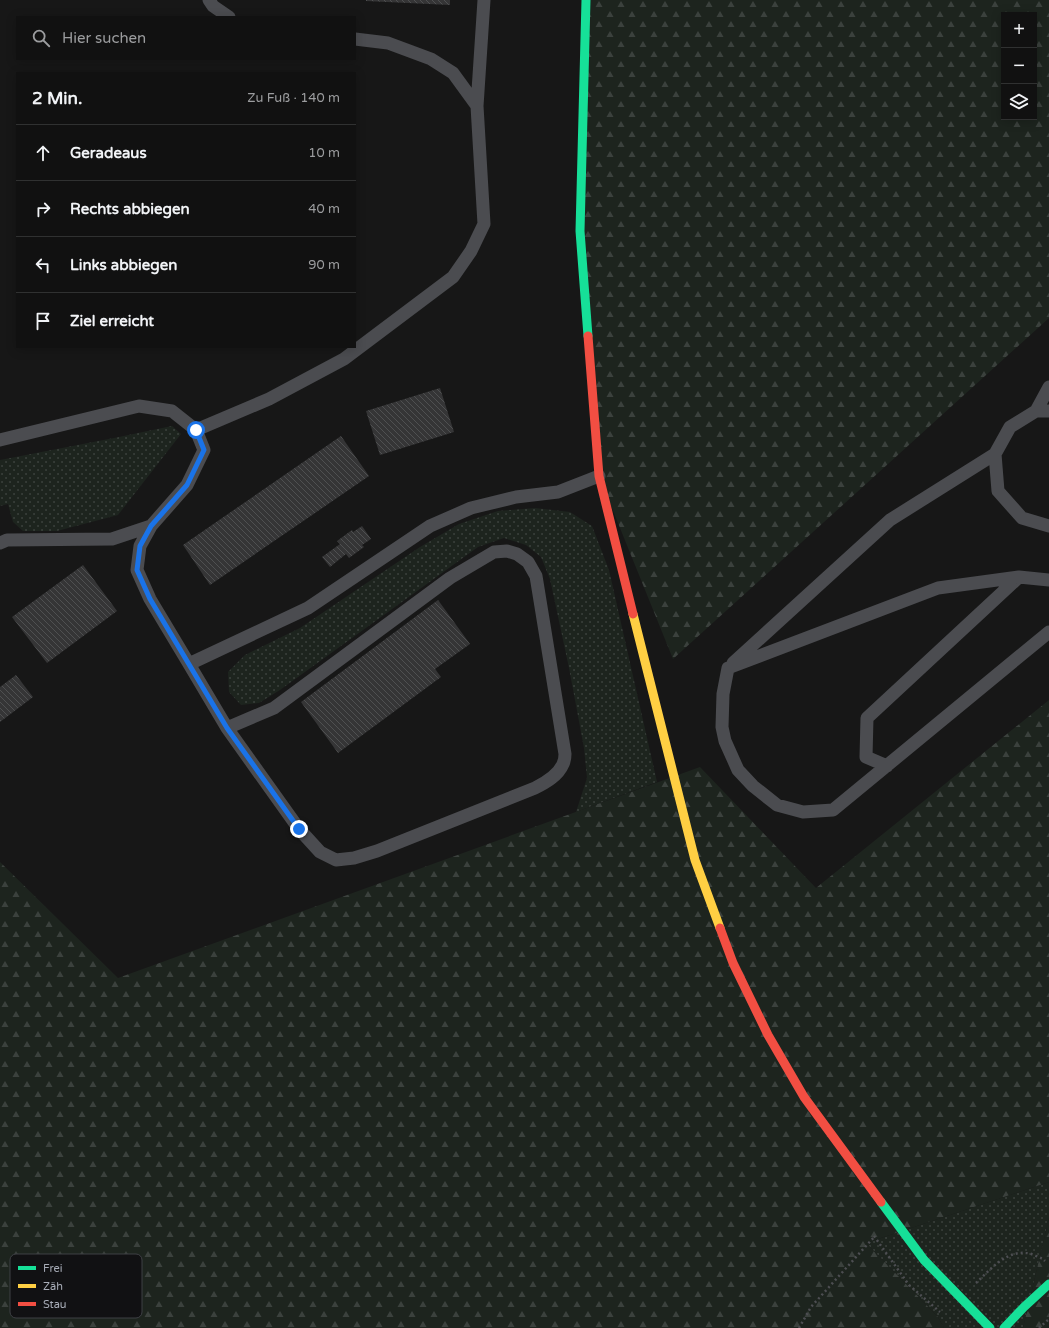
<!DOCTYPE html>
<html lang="de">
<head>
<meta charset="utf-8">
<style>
	:root { --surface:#111; --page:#1a1a1a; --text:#f1f3f6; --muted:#9c9d9f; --line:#303131 }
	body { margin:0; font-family:"Varela Round",sans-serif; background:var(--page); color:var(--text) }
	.controls { position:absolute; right:12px; top:12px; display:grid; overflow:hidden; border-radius:0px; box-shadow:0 2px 10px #0003 }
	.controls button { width:36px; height:36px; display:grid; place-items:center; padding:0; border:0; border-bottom:1px solid var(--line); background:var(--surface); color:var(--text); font:20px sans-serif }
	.stop { position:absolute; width:12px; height:12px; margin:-9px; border:3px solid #1a73e8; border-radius:50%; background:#fff }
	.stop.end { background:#1a73e8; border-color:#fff; box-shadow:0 1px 4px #0008 }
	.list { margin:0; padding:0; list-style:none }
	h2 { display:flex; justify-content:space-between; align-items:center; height:52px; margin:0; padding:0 16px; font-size:17px }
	h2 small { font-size:13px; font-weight:400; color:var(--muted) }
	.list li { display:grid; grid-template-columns:26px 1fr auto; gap:12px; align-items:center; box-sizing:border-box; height:56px; padding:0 16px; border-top:1px solid var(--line) }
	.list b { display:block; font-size:15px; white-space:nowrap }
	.list em { font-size:13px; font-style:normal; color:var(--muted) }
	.icon { flex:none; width:22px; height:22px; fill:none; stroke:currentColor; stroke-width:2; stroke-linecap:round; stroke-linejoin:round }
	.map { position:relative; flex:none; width:1049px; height:1328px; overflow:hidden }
	.search { position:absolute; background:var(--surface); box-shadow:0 2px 10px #0003; left:16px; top:16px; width:340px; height:44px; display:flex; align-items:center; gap:10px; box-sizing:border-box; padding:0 14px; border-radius:0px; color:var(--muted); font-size:15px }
	.panel { position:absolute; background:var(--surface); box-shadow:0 2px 10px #0003; left:16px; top:72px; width:340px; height:276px; border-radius:0px }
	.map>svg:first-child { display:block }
</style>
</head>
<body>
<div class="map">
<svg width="1049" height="1328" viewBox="0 0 1049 1328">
	<defs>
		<pattern id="grass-dots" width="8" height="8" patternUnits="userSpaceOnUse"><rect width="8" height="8" fill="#1d241e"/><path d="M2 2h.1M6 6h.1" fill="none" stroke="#3b413d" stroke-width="1.8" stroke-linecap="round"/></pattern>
		<pattern id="forest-firs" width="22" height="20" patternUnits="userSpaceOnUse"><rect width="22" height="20" fill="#1d241e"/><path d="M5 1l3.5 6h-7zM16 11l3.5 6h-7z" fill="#3b413d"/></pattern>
		<pattern id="building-back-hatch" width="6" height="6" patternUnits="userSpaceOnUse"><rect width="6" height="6" fill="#353536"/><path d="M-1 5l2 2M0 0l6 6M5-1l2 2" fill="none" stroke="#4f5051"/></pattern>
	</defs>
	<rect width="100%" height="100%" fill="#171717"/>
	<path fill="url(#grass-dots)" d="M172 426 181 434 118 515 57 531H23L13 522 8 504 0 506V460L114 438Z
		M535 508 570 512 592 526 609 570 657 782 576 812 587 778 584 748 569 668 550 579 541 557 526 545 504 538 478 547 280 690 259 703 241 705 229 692 228 672 245 655 300 628 420 547 459 524 498 511Z
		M1049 1182V1218L1023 1328H944L938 1317 866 1243Z"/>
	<path fill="url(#forest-firs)" fill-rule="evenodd" d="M586 0H1049V318L673 659 599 476 580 231ZM1004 15H1034V117H1004Z
		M1049 700V1182L866 1243 938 1317 944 1328H0V862L118 978 700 767 816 888Z
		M1049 1218V1328H1023Z"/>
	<path fill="url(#building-back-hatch)" d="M366 0H450V5L366 1Z
		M440 388 454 432 380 455 366 411Z
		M341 436 369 476 210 585 183 545Z
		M362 526 371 539 362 545 364 547 349 558 346 554 330 567 322 557 340 544 337 541 352 530 353 532Z
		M83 565 117 611 47 663 12 617Z
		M438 600 470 644 435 669 441 677 338 753 301 702Z
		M16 675 33 697 0 722V687Z"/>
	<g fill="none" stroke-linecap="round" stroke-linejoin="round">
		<path stroke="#4d4e52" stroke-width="2.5" stroke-dasharray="2 3" stroke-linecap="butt" d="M874 1236 909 1285 940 1312
			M976 1283C990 1270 1005 1251 1026 1253 1031 1253 1038 1257 1043 1259L1045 1261
			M799 1328 811 1307 875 1236
			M1039 1328 1049 1319"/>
		<path stroke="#4b4c50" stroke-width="13" d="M209 0 213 6 229 17
			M477 106 484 0
			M1036 411 1049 387
			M1049 411H1036L1010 427 995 454 998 491 1022 518 1049 526
			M196 430 269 399 344 359 453 277 471 251 484 224 477 106 453 73 431 59 388 43 355 39
			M0 440 139 406 172 411 196 430 204 450 187 485 151 526 140 546 137 570 150 599 189 664 308 608 430 526 471 508 516 497 558 492 599 476
			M0 543 7 540 112 539 151 526
			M1049 580 1019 577 938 588 728 668 723 694 722 727 725 741 738 770 753 786 777 805 803 812 833 810 1049 632
			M733 663 890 520 995 454
			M189 664 227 728 299 829 320 852 336 860 354 858 377 851 535 788C545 783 558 776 563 764 564 762 565 757 565 754L536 576 528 562 517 554 507 551 494 552 450 578 274 708 227 728
			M887 766 866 757 867 718 1019 577"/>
		<path stroke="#16e098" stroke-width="9" d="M586 0 580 231 588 336
			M881 1202 924 1260 990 1328
			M1004 1328 1024 1307 1049 1284"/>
		<path stroke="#ffcf43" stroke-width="9" d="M633 614 695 860 720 928"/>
		<path stroke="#f24e42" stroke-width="9" d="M588 336 599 476 633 614
			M720 928 733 963 768 1035 804 1097 881 1202"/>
	</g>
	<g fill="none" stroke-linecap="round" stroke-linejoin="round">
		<path stroke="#1a73e8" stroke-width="5" d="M196 430 204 450 187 485 151 526 140 546 137 570 150 599 227 728 299 829"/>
	</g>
	<rect x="10" y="1254" width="132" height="64" rx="6" fill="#111113" stroke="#3e4045" stroke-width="1"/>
	<rect x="18" y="1266" width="18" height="4" fill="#16e098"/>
	<rect x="18" y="1284" width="18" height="4" fill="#ffcf43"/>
	<rect x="18" y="1302" width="18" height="4" fill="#f24e42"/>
	<g font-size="11" fill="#a8adb8">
		<text x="43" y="1272">Frei</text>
		<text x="43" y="1290">Zäh</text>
		<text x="43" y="1308">Stau</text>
	</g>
</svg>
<div class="controls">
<button>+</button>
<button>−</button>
<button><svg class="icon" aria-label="layers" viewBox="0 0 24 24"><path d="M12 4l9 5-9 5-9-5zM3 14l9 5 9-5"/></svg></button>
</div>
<div class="stop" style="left:196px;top:430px"></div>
<div class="stop end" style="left:299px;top:829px"></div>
<div class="search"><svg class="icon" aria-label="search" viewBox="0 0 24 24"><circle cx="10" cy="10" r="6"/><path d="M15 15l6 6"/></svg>Hier suchen</div>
<section class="panel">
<h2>2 Min.<small>Zu Fuß · 140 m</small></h2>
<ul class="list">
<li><svg class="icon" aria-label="ahead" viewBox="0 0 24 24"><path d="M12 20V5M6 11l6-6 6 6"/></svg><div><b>Geradeaus</b></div><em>10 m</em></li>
<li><svg class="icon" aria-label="right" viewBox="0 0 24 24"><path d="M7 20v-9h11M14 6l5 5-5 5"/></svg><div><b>Rechts abbiegen</b></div><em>40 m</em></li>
<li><svg class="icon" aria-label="left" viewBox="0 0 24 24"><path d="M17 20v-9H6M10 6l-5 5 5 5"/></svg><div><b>Links abbiegen</b></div><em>90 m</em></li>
<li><svg class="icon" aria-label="arrive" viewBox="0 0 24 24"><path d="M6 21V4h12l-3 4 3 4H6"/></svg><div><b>Ziel erreicht</b></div></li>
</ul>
</section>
</div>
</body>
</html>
